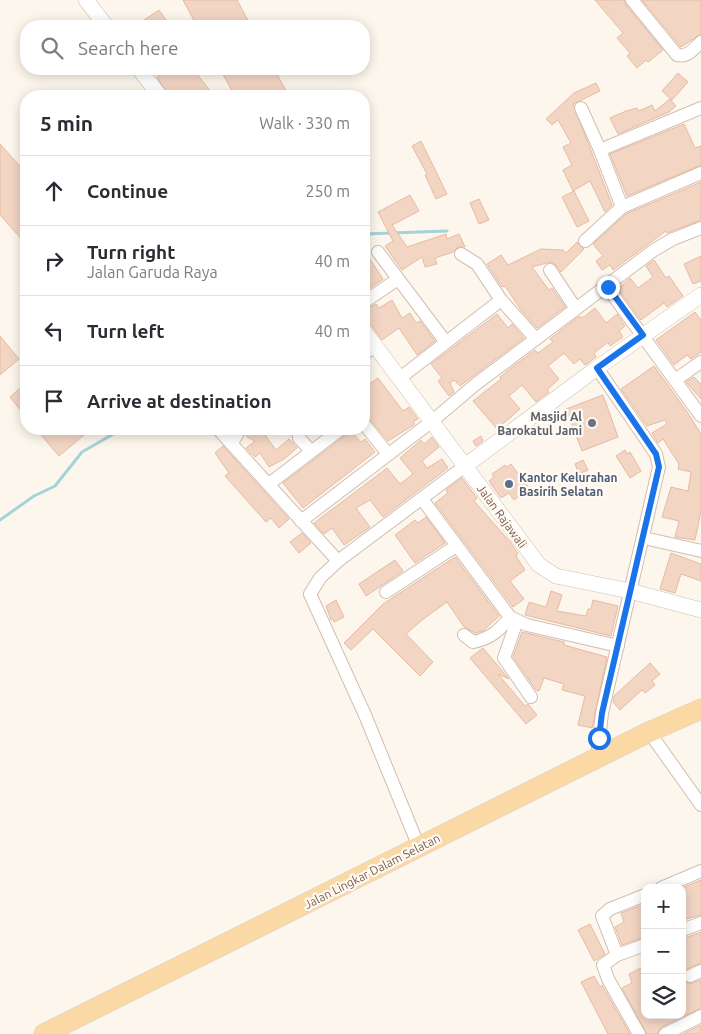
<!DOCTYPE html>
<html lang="en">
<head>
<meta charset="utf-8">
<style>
	body { margin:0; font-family:Ubuntu,sans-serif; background:#f2f2f3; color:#2b2b33 }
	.controls { position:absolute; right:15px; bottom:15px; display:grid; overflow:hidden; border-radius:10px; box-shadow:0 2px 12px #0003 }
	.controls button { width:45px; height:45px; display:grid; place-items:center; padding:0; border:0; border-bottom:1px solid #e1e1e2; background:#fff; color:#2b2b33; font:25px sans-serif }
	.stop { position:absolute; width:15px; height:15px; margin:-11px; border:4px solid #1a73e8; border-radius:50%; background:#fff }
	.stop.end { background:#1a73e8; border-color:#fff; box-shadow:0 1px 5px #0008 }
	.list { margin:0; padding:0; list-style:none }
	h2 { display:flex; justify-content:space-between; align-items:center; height:65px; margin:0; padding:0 20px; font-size:21px }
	h2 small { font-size:16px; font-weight:400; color:#7c7c81 }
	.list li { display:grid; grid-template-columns:32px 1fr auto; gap:15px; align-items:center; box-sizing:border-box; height:70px; padding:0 20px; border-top:1px solid #e1e1e2 }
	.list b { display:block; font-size:19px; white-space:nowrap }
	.list p { margin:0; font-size:16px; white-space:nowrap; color:#7c7c81 }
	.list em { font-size:16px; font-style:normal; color:#7c7c81 }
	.icon { flex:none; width:28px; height:28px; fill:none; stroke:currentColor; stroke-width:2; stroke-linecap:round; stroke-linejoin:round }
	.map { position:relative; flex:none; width:701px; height:1034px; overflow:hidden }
	.search { position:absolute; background:#fff; box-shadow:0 2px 12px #0003; left:20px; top:20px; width:350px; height:55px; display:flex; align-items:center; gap:12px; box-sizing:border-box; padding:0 18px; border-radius:20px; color:#7c7c81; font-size:19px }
	.panel { position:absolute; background:#fff; box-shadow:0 2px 12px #0003; left:20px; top:90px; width:350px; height:345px; border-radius:20px }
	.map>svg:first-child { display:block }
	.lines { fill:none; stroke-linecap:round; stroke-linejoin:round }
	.stream { stroke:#a5d3da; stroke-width:3 }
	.building { fill:#f3d5c3; stroke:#e6bba3 }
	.minor-casing { stroke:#d1beb0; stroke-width:14 }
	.tertiary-casing { stroke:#d1beb0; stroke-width:16 }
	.primary-casing { stroke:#dad1cd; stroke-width:21 }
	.minor { stroke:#fff; stroke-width:12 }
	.tertiary { stroke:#fff; stroke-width:15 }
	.primary { stroke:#fbd9a5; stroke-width:20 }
	.route { stroke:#1a73e8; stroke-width:6 }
	.worship-dot { fill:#6b7280; stroke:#fffaf3; stroke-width:2 }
	.service-dot { fill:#5c6f8a; stroke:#fffaf3; stroke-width:2 }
	.labels { text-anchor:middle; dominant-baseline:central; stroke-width:4.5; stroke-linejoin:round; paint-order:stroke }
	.worship-label { font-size:12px; font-weight:bold; fill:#5b616d; stroke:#fffaf3; text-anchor:end }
	.service-label { font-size:12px; font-weight:bold; fill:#4e5e75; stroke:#fffaf3; text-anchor:start }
	.street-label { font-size:12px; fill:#7a5c4d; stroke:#fffaf3 }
</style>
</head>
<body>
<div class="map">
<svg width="701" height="1034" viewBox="0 0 701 1034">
	<rect width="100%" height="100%" fill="#fdf6ec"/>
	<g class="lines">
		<g class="stream">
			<polyline points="364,234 447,231"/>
			<polyline points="0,520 34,496 55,486 82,452 122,429"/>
		</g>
	</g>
	<g class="building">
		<polygon points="183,0 237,0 251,26 197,26"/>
		<polygon points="595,0 624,0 626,5 663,50 648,62 646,60 637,68 627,56 630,53 617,38 623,33"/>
		<polygon points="642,0 701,0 701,34 681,47"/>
		<polygon points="159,10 170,26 135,26"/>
		<polygon points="168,69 193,69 214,96 169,96 157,77"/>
		<polygon points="220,69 274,69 289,96 235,96"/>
		<polygon points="678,73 688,82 672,100 662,91"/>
		<polygon points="596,83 600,91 573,104 612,205 605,212 590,181 573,191 563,170 572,165 563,147 571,143 558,120 552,125 546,119 574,93"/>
		<polygon points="670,99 676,106 669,112 618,134 610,118 626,111 637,108 639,111 652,105 655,111"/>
		<polygon points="684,124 695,148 701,146 701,165 627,196 610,154"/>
		<polygon points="421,141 447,194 436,199 425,175 427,174 412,146"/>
		<polygon points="0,144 26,173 26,244 0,215"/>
		<polygon points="701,182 701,220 667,233 666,231 613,270 610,265 602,270 596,261 603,256 593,244 626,214"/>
		<polygon points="574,191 589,221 577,227 562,197"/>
		<polygon points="410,195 419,211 392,225 407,247 446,234 447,239 459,234 465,247 458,247 453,252 435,258 437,264 425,267 422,257 402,270 385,246 393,241 378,212"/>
		<polygon points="479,199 489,220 479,224 470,203"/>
		<polygon points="577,242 584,249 561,272 556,265 550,262 532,267 549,290 552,288 565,307 537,328 521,310 505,286 502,287 487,264 501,255 508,265 541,249 563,250 566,253"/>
		<polygon points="364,250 383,279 364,292"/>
		<polygon points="701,256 701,281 693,284 684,264"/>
		<polygon points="654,260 666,278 669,276 683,296 667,307 664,303 641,320 618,289 630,278 638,288 653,277 646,266"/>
		<polygon points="392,300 402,318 410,313 416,323 420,321 435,341 417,355 399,328 382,340 371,325 364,322 364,310 376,304 379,308"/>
		<polygon points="595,308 606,323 617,314 625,326 619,331 623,337 610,346 608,342 594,353 596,357 585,365 580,359 574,364 564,353 548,366 559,379 547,390 549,392 536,402 522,385 509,396 520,409 497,429 473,401 501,379 500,377 511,368 535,350 538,353 553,342 550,339 578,317 584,317"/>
		<polygon points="695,312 701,320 701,352 691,359 687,355 674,365 656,340"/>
		<polygon points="497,314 508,328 512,324 524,338 460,386 454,380 450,383 454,392 449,396 438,381 442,378 431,364"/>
		<polygon points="0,336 19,359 0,375"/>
		<polygon points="654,366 688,413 701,434 701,511 695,540 675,537 679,521 662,517 671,487 688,491 691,472 678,469 679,464 663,439 658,443 652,433 667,424 665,420 647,426 621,389"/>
		<polygon points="694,377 701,384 701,399 686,382"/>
		<polygon points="378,378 403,411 409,407 418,419 413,422 415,424 388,441 364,412 364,388"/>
		<polygon points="26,383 26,417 10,397"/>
		<polygon points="603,395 618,437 582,451 566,409"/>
		<polygon points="36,429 79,429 84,435 59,456"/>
		<polygon points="248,429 268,429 265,435 276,450 289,439 297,448 284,459 269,467 260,453 255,457 246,448 255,441 247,437"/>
		<polygon points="349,429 361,442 365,439 375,452 303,508 283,483 346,435"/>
		<polygon points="481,436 483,441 476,446 473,441"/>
		<polygon points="432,437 439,447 422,461 427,468 442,459 448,468 383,517 370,500 356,508 370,527 344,545 332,528 324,534 314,523 387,468 400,484 413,474 400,458 421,440 424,444"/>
		<polygon points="223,446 289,519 279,528 271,518 266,522 225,476 229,473 215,453"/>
		<polygon points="625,450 627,454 630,452 641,471 630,478 616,456"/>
		<polygon points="583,460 588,470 579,474 575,464"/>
		<polygon points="511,464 529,488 514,500 509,493 501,498 489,481 494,477 492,474 505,465 507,467"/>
		<polygon points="462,478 477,498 474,501 511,543 518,554 516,556 525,570 510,581 524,599 513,607 435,503 448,493 446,490"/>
		<polygon points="426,517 445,543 415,563 395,535 415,520 418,523"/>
		<polygon points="302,533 311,543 299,553 290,542"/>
		<polygon points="671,553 701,564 701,581 681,574 675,593 660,589"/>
		<polygon points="455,557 499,616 483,631 475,633 464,627 447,602 422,620 406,634 433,662 420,676 373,629 351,650 344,643 383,604"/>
		<polygon points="395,560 403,571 366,596 359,584"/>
		<polygon points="551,591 562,595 557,611 586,616 588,609 591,609 593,600 618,606 611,636 525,615 529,602 546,607"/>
		<polygon points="336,600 344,617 334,622 333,619 331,620 326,606"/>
		<polygon points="522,632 564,642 564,645 607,657 592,728 578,725 585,696 562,690 564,684 544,678 539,691 536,690 513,657"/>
		<polygon points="483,648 509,679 498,674 525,706 528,704 537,715 526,724 470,658"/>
		<polygon points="650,663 660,674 652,681 655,685 645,693 642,690 620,710 613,702 614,696"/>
		<polygon points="701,880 701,915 682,920 682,888"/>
		<polygon points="645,904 645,937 622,945 615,927 624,922 621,913"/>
		<polygon points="590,924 605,954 594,961 578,930"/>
		<polygon points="701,932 701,963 687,969 682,974 682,939"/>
		<polygon points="645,966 645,1015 682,1015 682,978 689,984 701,980 701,1008 661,1027 657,1034 647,1034 622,988 632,983 629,974"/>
		<polygon points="594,976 600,987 602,985 630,1034 608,1034 581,982"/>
		<polygon points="701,1025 701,1034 683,1034"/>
	</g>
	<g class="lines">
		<g class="minor-casing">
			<g id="minor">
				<path d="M 632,0 L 677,55 C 688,58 694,48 701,42"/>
				<polyline points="581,108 600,150 622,207"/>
				<polyline points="600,150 701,108"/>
				<polyline points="585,241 622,207 701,173"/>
				<polyline points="378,252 445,341"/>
				<polyline points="461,254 477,264 501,300 536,339"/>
				<polyline points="550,270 576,309"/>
				<polyline points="607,287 701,416"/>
				<polyline points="364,302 398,279"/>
				<polyline points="364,354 375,346"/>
				<polyline points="400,378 501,300"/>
				<polyline points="675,380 701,362"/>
				<polyline points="364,424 388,454"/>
				<polyline points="218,429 338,561"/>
				<polyline points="298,429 299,438 311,451"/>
				<polyline points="232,443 240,429"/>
				<polyline points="269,484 341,429"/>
				<polyline points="422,499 510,617 527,625 618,646"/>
				<polyline points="301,521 431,422 476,384 654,250 673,239 701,228"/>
				<polyline points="644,538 701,551"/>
				<polyline points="386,592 456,546"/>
				<polyline points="517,621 504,658 531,697"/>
				<path d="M 464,635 L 473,642 C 490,639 500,630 510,617"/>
				<polyline points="649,732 701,805"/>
				<polyline points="597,759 602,713 659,467 656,454 597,368"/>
				<polyline points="419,847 365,715 310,594 320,578 338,561 465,466"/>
				<polyline points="661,888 701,871"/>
				<polyline points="682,930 701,923"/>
				<polyline points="617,955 602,916 610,909 645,895"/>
				<polyline points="690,976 701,971"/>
				<polyline points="639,1034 608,979 603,965 617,955 645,945"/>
				<polyline points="665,1034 701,1016"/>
			</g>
		</g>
		<g class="tertiary-casing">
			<g id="tertiary">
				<polyline points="86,0 106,26"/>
				<polyline points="139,69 160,96"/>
				<polyline points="364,331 539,565 556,576 630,591 701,610"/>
				<polyline points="465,466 597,368 701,295"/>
			</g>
		</g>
		<g class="primary-casing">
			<polyline id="primary" points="44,1034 649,732 701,709"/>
		</g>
		<use href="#minor" class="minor"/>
		<use href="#tertiary" class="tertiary"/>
		<use href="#primary" class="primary"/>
	</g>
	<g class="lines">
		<polyline class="route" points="599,738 602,713 659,467 656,454 597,368 643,335 608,287"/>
	</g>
	<circle class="worship-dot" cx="592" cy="423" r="5"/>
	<circle class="service-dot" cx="509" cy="484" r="5"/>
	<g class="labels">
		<g class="worship-label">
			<text x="582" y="416">Masjid Al<tspan x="582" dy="14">Barokatul Jami</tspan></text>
		</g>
		<g class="service-label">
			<text x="519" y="477">Kantor Kelurahan<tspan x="519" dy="14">Basirih Selatan</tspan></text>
		</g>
		<g class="street-label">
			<text transform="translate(502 516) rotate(54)">Jalan Rajawali</text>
			<text transform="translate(372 871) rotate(-27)">Jalan Lingkar Dalam Selatan</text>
		</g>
	</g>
</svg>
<div class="controls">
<button>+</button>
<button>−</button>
<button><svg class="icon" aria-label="layers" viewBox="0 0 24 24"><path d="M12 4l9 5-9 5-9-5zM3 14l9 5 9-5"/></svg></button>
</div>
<div class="stop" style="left:599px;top:738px"></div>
<div class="stop end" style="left:608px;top:287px"></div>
<div class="search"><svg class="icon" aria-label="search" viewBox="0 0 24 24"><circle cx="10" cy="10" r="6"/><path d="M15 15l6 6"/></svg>Search here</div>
<section class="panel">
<h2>5 min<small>Walk · 330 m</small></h2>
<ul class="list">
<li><svg class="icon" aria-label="ahead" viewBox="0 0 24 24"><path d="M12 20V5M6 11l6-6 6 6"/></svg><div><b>Continue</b></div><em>250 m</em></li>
<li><svg class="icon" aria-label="right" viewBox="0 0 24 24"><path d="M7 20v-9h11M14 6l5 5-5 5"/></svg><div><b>Turn right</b><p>Jalan Garuda Raya</p></div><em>40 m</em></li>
<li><svg class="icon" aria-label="left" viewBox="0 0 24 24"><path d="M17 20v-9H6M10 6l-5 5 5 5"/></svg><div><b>Turn left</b></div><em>40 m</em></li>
<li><svg class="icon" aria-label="arrive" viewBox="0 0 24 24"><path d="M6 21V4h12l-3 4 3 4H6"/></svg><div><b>Arrive at destination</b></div></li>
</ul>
</section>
</div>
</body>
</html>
